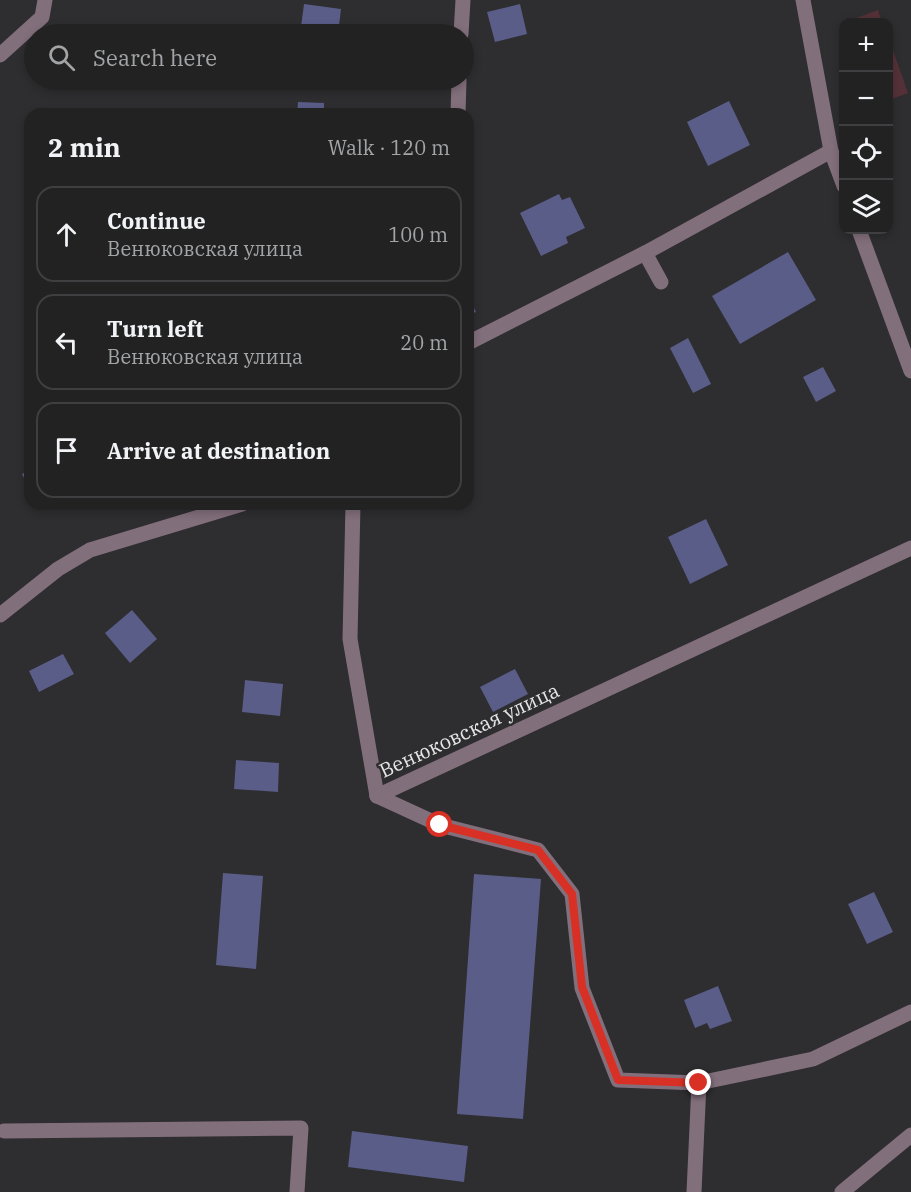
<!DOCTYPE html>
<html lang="en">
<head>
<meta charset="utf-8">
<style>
	body { margin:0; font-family:"IBM Plex Serif",serif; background:#2e2f30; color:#f1f3f6 }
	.controls { position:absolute; right:18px; top:18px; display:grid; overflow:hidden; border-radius:12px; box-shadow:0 3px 9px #0003 }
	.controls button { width:54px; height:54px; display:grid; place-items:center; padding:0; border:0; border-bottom:2px solid #3f3f41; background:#222223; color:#f1f3f6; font:30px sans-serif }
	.stop { position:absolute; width:18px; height:18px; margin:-14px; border:4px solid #d93025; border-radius:50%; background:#fff }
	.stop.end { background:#d93025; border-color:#fff; box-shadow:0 2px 6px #0008 }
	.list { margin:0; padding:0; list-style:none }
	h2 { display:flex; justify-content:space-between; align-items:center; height:78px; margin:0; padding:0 24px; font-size:26px }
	h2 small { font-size:20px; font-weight:400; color:#a2a4a6 }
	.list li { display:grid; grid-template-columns:39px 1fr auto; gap:18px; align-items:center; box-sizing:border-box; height:96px; margin:0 12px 12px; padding:0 12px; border:2px solid #3f3f41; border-radius:18px }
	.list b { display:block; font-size:22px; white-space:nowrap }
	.list p { margin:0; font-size:20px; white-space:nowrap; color:#a2a4a6 }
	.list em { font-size:20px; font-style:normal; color:#a2a4a6 }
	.icon { flex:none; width:33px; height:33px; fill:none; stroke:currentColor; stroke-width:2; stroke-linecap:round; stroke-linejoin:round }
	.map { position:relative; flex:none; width:911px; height:1192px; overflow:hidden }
	.search { position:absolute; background:#222223; box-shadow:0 3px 9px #0003; left:24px; top:24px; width:450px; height:66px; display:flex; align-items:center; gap:15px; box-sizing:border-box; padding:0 21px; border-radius:33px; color:#a2a4a6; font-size:22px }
	.panel { position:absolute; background:#222223; box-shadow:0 3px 9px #0003; left:24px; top:108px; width:450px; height:402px; border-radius:18px }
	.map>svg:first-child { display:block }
	.green { fill:#543138 }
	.building { fill:#595d88 }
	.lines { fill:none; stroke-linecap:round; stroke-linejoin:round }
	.minor { stroke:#826f7c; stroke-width:15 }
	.route { stroke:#d93025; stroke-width:8 }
	.labels { text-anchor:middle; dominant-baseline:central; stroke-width:5; stroke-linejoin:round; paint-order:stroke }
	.street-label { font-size:20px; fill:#e6e6e7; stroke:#2e2d2f }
</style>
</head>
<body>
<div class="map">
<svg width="911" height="1192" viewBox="0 0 911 1192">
	<rect width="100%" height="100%" fill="#2e2d2f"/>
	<g class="green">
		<polygon points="878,10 882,22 844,22 843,34 840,24"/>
		<polygon points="889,39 908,93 889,100 888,100"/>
	</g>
	<g class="building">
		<polygon points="304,4 341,9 338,34 300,34"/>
		<polygon points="520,4 527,34 495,42 487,12"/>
		<polygon points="729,101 750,145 708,166 687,122"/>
		<polygon points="298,102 324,103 324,114 297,114"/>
		<polygon points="559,194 562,200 570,197 585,228 566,237 568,243 541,256 520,213"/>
		<polygon points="788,252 816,300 740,344 712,296"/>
		<polygon points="471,302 476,312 468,315 468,304"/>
		<polygon points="688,338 711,384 693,393 670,348"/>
		<polygon points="823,367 836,391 816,402 803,377"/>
		<polygon points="30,470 30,490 22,474"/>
		<polygon points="706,519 728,565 690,584 668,537"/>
		<polygon points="132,610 157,639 130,663 105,633"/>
		<polygon points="63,654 74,674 39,692 29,671"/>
		<polygon points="515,669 528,694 493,712 480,687"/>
		<polygon points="245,680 283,684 280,716 242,712"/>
		<polygon points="236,760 279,763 278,792 234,789"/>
		<polygon points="223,873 263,876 256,969 216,965"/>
		<polygon points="474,874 541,879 523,1119 457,1114"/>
		<polygon points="874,892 893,932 867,944 848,904"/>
		<polygon points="718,986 732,1021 710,1029 707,1023 695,1028 684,1000"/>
		<polygon points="352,1131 468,1146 464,1182 348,1167"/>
	</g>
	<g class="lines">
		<g class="minor">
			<polyline points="803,0 831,151 844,186"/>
			<polyline points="461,34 463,0"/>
			<polyline points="0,55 42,17 45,0"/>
			<polyline points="458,114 459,80"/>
			<polyline points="859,230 911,371"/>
			<polyline points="645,253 661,282"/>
			<polyline points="468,343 645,253 831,151"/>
			<polyline points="353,504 350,639 377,796"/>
			<polyline points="0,615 58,569 90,550 242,504"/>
			<polyline points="377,796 440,825 538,850 572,894 582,988 618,1080 699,1083 813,1059 911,1012"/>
			<polyline points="377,796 911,548"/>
			<polyline points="4,1131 301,1128 297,1192"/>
			<polyline points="694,1192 699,1083"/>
			<polyline points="842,1192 911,1135"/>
		</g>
	</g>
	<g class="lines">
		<polyline class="route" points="440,825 538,850 572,894 582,987 618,1080 699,1083"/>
	</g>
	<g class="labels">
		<g class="street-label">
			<text transform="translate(469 730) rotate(-25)">Венюковская улица</text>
		</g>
	</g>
</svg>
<div class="controls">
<button>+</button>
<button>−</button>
<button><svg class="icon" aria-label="locate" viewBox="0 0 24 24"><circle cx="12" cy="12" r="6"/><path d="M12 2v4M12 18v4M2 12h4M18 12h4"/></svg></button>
<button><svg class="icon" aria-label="layers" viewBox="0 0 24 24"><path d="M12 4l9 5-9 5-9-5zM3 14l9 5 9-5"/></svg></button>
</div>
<div class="stop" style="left:440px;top:825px"></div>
<div class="stop end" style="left:699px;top:1083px"></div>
<div class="search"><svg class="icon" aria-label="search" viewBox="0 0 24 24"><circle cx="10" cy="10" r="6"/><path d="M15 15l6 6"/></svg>Search here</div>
<section class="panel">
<h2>2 min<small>Walk · 120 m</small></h2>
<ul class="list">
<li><svg class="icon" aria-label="ahead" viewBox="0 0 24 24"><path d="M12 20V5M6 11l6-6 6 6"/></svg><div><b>Continue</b><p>Венюковская улица</p></div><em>100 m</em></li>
<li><svg class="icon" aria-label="left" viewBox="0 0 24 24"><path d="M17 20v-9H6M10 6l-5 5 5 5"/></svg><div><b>Turn left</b><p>Венюковская улица</p></div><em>20 m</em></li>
<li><svg class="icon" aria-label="arrive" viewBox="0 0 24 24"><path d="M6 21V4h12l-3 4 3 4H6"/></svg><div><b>Arrive at destination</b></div></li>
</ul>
</section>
</div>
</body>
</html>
